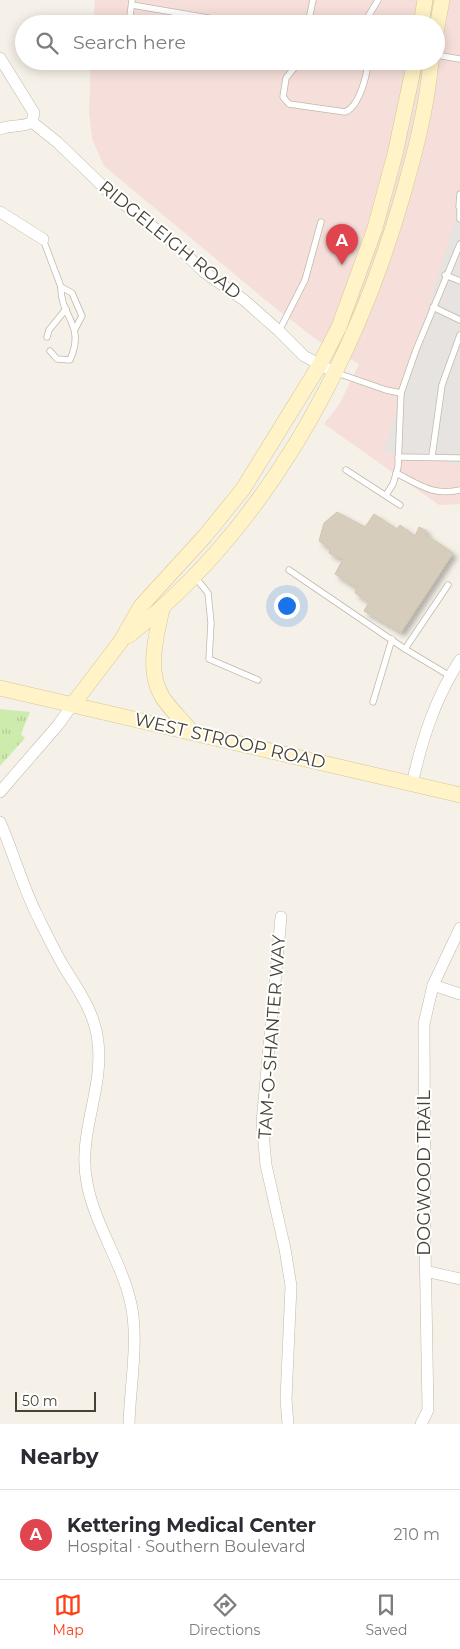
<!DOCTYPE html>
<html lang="en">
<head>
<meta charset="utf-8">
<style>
	body { margin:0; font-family:Montserrat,sans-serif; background:#f7f7f7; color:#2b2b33 }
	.scale { position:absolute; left:15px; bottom:12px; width:81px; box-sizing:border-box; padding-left:5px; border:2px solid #484236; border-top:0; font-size:14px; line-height:18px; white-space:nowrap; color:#484236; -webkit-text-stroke:4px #fff; paint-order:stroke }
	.you { position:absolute; left:286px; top:605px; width:18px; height:18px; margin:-12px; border:4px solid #fff; border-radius:50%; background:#1a73e8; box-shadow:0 0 0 8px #1a73e833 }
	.badge { display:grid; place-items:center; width:32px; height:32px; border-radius:50%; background:#ff3f14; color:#fff; font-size:16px; font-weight:700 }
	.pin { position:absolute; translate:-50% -41px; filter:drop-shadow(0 1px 2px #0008) }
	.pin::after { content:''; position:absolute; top:26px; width:18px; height:15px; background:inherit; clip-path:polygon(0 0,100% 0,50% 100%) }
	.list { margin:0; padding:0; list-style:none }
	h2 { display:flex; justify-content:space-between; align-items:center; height:65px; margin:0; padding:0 20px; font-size:21px }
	h2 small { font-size:16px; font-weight:400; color:#7c7c81 }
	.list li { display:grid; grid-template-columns:32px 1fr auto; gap:15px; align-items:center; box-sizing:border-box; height:90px; padding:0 20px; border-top:1px solid #e1e1e2 }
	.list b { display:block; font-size:19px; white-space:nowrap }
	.list p { margin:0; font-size:16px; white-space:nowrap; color:#7c7c81 }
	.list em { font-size:16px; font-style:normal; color:#7c7c81 }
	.icon { flex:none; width:28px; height:28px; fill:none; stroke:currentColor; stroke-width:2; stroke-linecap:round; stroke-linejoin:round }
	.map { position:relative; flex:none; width:460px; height:1424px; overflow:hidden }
	.search { position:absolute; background:#fff; box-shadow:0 2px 12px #0003; left:15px; right:15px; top:15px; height:55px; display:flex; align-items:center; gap:12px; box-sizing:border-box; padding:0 18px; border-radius:28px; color:#7c7c81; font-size:19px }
	.sheet { height:155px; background:#fff }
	nav { display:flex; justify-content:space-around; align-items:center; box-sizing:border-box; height:70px; border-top:1px solid #e1e1e2; background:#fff; font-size:14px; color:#7c7c81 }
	nav a { display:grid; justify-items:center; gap:2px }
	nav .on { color:#ff3f14 }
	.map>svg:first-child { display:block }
	.medical { fill:#f6dfda }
	.grass { fill:url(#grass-tufts) }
	.parking { fill:#e6e3e0 }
	.building { fill:#d7cdbc; stroke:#d2c6af; filter:url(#shadow) }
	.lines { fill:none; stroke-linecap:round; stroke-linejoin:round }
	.lane-casing { stroke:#c1b9a9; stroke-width:7 }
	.street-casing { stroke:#c1b9a9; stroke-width:12 }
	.secondary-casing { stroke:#d7c795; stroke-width:16 }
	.lane { stroke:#fff; stroke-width:5.5 }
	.street { stroke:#fff; stroke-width:11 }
	.secondary { stroke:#fff3c7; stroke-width:15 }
	.labels { text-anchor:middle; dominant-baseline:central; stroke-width:4; stroke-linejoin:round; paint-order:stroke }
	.street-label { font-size:18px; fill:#484236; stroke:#fff }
</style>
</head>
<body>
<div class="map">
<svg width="460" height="1424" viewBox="0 0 460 1424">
	<defs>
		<pattern id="grass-tufts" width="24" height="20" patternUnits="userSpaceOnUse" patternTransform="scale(1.25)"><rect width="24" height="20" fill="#ceebae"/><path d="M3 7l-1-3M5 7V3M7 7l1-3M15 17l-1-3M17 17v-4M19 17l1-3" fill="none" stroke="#b2cb96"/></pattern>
		<filter id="shadow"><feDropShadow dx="4" dy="4" stdDeviation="2.5" flood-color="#0004"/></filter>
	</defs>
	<rect width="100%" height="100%" fill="#f5f1e8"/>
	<polygon class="medical" points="95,0 460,0 460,504 439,505 324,424 340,403 359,364 317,340 274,307 104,166 92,139 89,112 91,61 436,61 436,24 93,24"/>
	<polygon class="grass" points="0,709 30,712 21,734 25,738 0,766"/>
	<polygon class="parking" points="459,207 460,207 460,465 384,451"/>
	<polygon class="building" points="337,512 365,527 374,514 397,529 400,525 415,536 419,527 427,531 425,534 453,553 401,632 364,611 369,602 355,593 357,588 335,574 343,559 329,553 330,549 319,541 324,523"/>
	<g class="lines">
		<g class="lane-casing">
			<g id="lane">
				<polyline points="132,5 243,24"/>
				<polyline points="129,24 132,0"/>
				<polyline points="308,24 313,0"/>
				<polyline points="369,24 369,15 378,0"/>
				<polyline points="436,55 460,59"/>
				<path d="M 300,61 L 286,78 L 283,97 L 289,104 L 345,112 C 359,107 367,76 368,61"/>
				<polyline points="394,61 408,63 409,61"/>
				<polyline points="459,207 460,194"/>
				<polyline points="460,207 460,219"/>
				<path d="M 43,239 L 61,287 C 60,317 86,324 70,360 L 57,359 L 50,351"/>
				<polyline points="445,275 460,281"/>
				<polyline points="61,287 72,293 82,316 75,329"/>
				<polyline points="433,307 460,320"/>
				<polyline points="279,331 305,280 321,222"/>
				<polyline points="47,337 49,330 66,309"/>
				<polyline points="337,373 386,390 401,393"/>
				<polyline points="432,456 442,385 460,335"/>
				<polyline points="398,457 460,458"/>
				<polyline points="346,470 400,505"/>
				<path d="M 396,473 C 420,485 433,496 460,490"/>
				<polyline points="386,495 393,484 398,467 401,393 416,350 460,244"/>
				<polyline points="289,570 405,649 450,676"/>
				<polyline points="195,577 208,593 211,623 209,659 258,680"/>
				<polyline points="405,649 448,585"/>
				<polyline points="373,702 392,639"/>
			</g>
		</g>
		<g class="street-casing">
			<g id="street">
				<polyline points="0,58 34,113 32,122"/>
				<polyline points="32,122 57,142 110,193 176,245 204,272 244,300 279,331 304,356 336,373"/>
				<path d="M 0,129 C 10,124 23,128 32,122"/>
				<polyline points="0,212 43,239"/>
				<path d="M 412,784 C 422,740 435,698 460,660"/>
				<polyline points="0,792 58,725 73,704"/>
				<path d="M 0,822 C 13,852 22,884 36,913 C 45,931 54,950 64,967 C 79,991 95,1013 98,1042 C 104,1090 77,1134 87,1183 C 95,1226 122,1262 131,1304 C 139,1341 130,1386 129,1424"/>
				<polyline points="281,917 262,1122 266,1165 285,1249 291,1286 286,1399 288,1424"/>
				<polyline points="433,985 460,994"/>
				<polyline points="425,1271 460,1279"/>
				<polyline points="421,1424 428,1410 425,1243 424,1024 433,985 460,928"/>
			</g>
		</g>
		<g class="secondary-casing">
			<g id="secondary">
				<polyline points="421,24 425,0"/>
				<polyline points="436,32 442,0"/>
				<path d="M 162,609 C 156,637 146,672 163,698 C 171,710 182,720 191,731"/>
				<path d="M 128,636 C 266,528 354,364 402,198 C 415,153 427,107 431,61"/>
				<polyline points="0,688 460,795"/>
				<polyline points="73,704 121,641 141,606 205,536 243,489 319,366 339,327 375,228 395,154 415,61"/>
			</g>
		</g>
		<use href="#lane" class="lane"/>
		<use href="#street" class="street"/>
		<use href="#secondary" class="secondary"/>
	</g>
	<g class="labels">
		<g class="street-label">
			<text transform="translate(170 240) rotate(39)">RIDGELEIGH ROAD</text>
			<text transform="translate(230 741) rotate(13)">WEST STROOP ROAD</text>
			<text transform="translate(272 1037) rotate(-86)">TAM-O-SHANTER WAY</text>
			<text transform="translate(424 1173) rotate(-90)">DOGWOOD TRAIL</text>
		</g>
	</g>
</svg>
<div class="scale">50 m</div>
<div class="you"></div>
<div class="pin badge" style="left:342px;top:265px;background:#e0444e">A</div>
<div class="search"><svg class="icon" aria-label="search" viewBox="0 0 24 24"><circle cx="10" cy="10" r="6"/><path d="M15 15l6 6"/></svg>Search here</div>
</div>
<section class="sheet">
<h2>Nearby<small></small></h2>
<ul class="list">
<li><span class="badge" style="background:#e0444e">A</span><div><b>Kettering Medical Center</b><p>Hospital · Southern Boulevard</p></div><em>210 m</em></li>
</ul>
</section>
<nav>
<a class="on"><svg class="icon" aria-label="map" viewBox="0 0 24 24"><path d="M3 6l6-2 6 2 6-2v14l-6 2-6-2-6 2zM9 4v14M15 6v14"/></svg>Map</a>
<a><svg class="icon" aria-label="directions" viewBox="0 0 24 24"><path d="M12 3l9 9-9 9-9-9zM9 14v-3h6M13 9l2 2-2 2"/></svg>Directions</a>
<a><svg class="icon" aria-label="saved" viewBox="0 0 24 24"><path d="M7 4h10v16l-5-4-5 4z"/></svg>Saved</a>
</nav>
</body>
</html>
